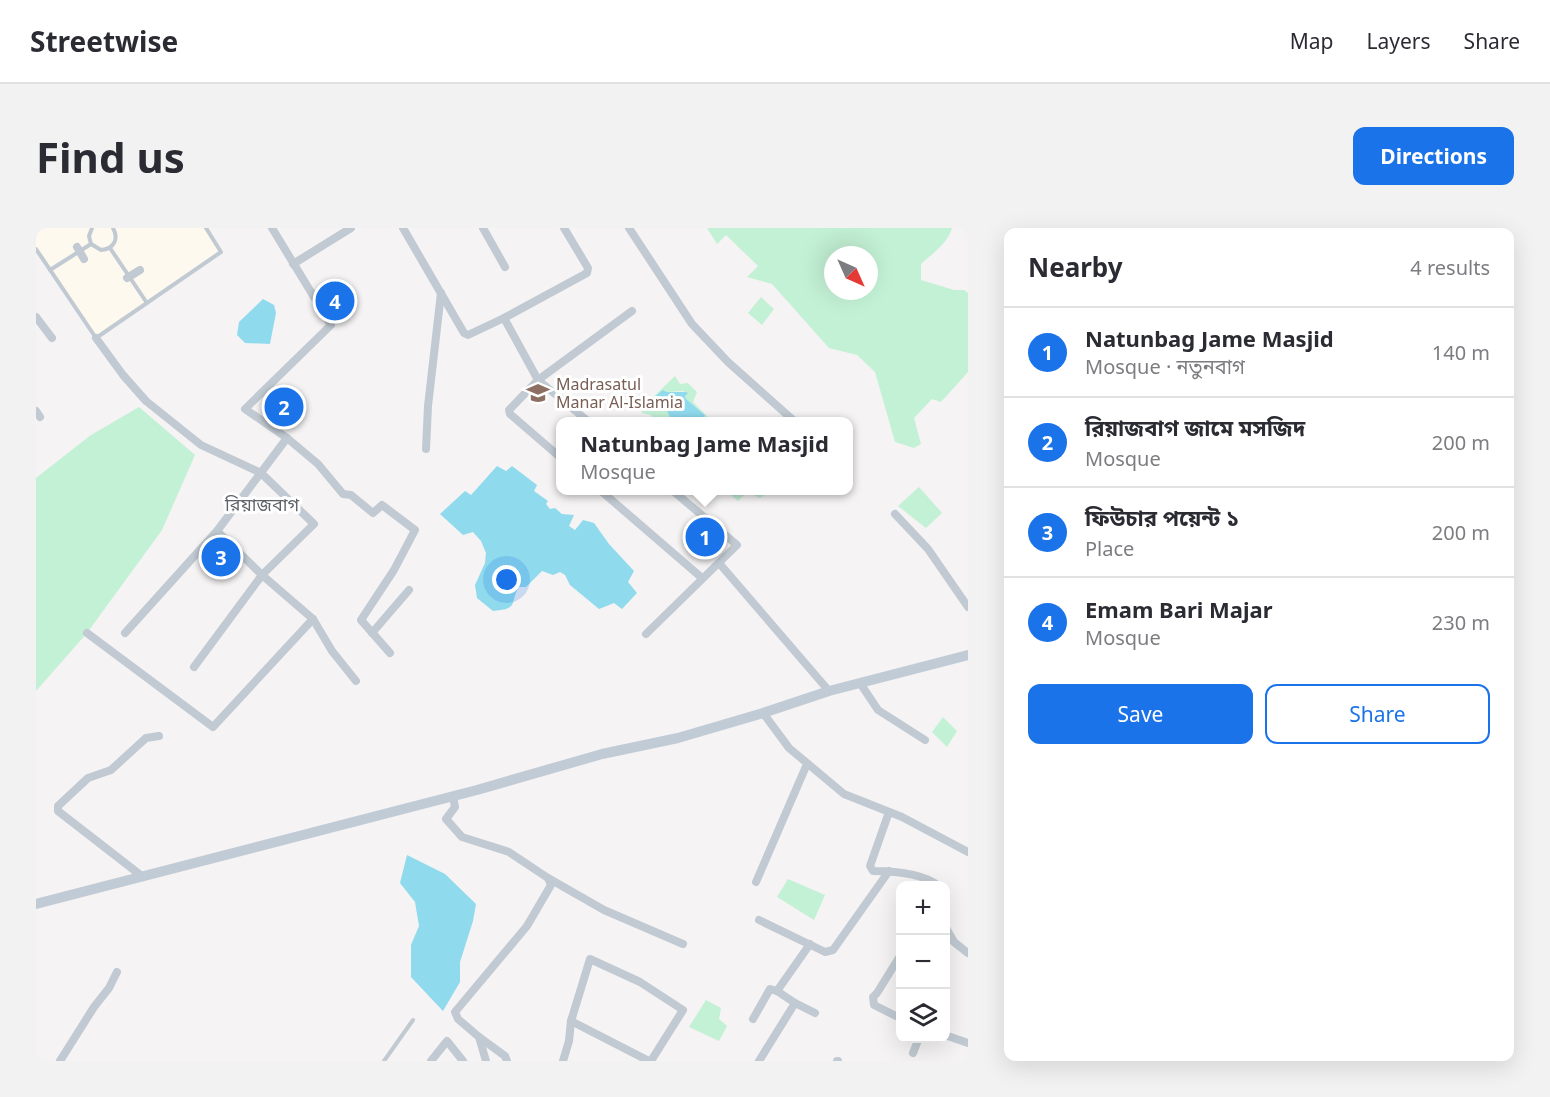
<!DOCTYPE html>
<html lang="en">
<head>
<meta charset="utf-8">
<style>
	body { margin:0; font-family:"Noto Sans","Noto Sans Bengali",sans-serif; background:#f2f2f3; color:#2b2b33 }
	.controls { position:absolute; right:18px; bottom:18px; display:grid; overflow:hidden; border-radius:12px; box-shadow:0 6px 24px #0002 }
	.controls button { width:54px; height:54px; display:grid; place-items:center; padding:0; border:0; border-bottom:2px solid #e1e1e2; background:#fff; color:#2b2b33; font:30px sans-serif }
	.compass { position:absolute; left:788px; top:18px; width:54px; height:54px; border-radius:50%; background:#fff; box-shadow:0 6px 24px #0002; rotate:135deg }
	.you { position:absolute; left:471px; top:352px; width:21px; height:21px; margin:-15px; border:4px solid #fff; border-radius:50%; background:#1a73e8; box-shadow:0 0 0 9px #1a73e833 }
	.badge { display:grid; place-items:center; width:39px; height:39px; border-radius:50%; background:#1a73e8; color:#fff; font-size:20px; font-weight:700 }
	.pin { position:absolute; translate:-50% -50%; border:3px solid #fff; box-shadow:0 2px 6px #0006 }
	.popup { position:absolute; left:520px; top:189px; width:297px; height:78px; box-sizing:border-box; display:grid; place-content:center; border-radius:12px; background:#fff; filter:drop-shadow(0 2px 4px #0005); font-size:20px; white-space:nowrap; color:#7c7c81 }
	.popup b { font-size:22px; color:#2b2b33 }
	.popup::after { content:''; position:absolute; left:50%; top:100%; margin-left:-12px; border:12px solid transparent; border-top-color:#fff }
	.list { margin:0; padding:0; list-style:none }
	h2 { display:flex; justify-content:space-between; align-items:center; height:78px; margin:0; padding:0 24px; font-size:26px }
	h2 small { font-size:20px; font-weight:400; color:#7c7c81 }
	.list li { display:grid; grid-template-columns:39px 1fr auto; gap:18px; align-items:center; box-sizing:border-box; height:90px; padding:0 24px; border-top:2px solid #e1e1e2 }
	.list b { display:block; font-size:22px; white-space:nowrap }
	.list p { margin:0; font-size:20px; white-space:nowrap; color:#7c7c81 }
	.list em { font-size:20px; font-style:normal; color:#7c7c81 }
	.actions { display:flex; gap:12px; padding:18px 24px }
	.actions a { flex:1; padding:14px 0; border:2px solid #1a73e8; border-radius:12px; text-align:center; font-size:21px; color:#1a73e8 }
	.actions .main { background:#1a73e8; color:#fff }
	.icon { flex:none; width:33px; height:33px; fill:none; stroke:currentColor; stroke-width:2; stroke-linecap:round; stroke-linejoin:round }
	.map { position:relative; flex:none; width:932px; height:833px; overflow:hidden; border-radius:12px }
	header { display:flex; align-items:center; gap:36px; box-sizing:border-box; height:84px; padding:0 30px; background:#fff; border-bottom:2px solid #e1e1e2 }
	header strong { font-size:28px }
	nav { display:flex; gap:33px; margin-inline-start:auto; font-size:21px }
	.intro { display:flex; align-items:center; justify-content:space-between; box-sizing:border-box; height:144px; padding:0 36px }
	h1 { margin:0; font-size:42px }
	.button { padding:15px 27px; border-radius:12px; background:#1a73e8; color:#fff; font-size:21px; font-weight:700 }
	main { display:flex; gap:36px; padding:0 36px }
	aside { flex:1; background:#fff; border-radius:12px; box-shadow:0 6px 24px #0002 }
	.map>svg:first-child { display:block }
	.commercial { fill:#fdf9ef }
	.green { fill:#c3f1d5; fill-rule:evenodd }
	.water { fill:#90daee }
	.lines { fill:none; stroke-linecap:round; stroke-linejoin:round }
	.lane { stroke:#c1cad2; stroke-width:4 }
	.street { stroke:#c1cad2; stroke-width:8 }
	.secondary { stroke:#c1cbd6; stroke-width:10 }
	.street-bridge { stroke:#c1cad2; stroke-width:8 }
	.labels { text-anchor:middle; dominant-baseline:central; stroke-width:6; stroke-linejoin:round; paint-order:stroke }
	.education-label { font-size:16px; fill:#785e54; stroke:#fff; text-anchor:start }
	.neighbourhood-label { font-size:18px; fill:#5f6368; stroke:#fff }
</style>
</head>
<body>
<header>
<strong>Streetwise</strong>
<nav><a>Map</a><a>Layers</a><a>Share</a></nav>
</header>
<div class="intro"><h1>Find us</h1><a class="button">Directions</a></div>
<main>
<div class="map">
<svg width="932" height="833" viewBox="0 0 932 833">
	<rect width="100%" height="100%" fill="#f5f3f3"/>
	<polygon class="commercial" points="0,0 170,0 185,24 60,110 0,21"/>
	<g class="green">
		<path d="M 671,0 L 916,0 C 912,15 896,26 885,36 L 885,52 L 918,62 L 928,62 L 932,65 L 932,144 L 905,174 L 896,171 L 878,190 L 885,216 L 878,220 L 859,214 L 839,144 L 821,127 L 793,120 L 736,56 L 711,49 L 722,38 L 690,7 L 681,16 ZM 797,27 L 833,27 L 833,63 L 797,63 Z"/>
		<polygon points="725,69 738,81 726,97 712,85"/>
		<path d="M 639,148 L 644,156 L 652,155 L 661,164 L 657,174 L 672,189 L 671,193 L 660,193 L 669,187 L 650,171 L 648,163 L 631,164 L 627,162 L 618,179 L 622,174 C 629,179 634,185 635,193 L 618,193 L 615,187 L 606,185 L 605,181 Z"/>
		<polygon points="103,179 159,227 126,302 51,405 0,463 0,250 55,207"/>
		<polygon points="883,259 906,285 890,300 862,278"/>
		<polygon points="690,263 715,263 717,266 725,263 734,263 724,270 711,264 702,273"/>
		<polygon points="907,489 921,503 911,519 896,504"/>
		<polygon points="752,651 789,667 778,692 741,669"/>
		<polygon points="670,772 685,780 683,791 691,798 683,813 653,799"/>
	</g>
	<g class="water">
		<polygon points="227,71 238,77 240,85 234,116 209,115 201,107 203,94"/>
		<path d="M 627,162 L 631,164 L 650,164 L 652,165 L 649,168 L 650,171 L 669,187 L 668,189 L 660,193 L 635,193 C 634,186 629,179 622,174 L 618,179 L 615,177 L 615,172 Z"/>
		<path d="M 461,238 L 470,243 L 476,238 L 501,257 L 498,263 L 512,273 L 510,276 L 514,281 L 519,280 L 526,286 L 538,287 L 533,298 L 539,302 L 547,292 L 558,295 L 573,316 L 598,343 L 592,354 L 601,365 L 586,381 L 578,375 L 563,381 L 534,357 L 529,347 L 524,344 L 517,347 L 506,343 L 490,359 L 483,359 C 473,375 484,381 457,383 L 441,370 L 439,357 L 449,335 L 450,325 L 445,313 L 437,304 L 427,307 L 404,286 L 429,263 L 435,267 Z"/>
		<polygon points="371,627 409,646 440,676 437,693 424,734 424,754 407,783 375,749 375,717 383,698 379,674 364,655"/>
	</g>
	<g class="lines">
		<g class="lane">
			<path d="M 56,0 L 53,8 L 55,16 L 65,22 C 78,21 83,11 77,0"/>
			<polyline points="74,20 111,75"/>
			<polyline points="0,21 60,110 185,24 170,0"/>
			<polyline points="14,42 55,16"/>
			<polyline points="230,194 239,185"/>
			<polyline points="348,833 377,792"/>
		</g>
		<g class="street">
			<polyline points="236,0 295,97 209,181 251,210 282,236 307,266 315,267 337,285 346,277 379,302 358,342 325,392 354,425"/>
			<polyline points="367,0 428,105 432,107 468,90 551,45 552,40 528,0"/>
			<polyline points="447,0 469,39"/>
			<polyline points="593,0 656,96 692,134 757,192"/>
			<polyline points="257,36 315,0"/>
			<polyline points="0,89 16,110"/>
			<polyline points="468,90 502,152 553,194"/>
			<polyline points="60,110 87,147 110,173 165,217 225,245 278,296 226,347 158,439"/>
			<polyline points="230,163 237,169"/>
			<polyline points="0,183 4,189"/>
			<polyline points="390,221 392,178 405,65"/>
			<polyline points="525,230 474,186 473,182 502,152 596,83"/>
			<polyline points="564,262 666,350"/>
			<polyline points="859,286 892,321 932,379"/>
			<polyline points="181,303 226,347 277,391 296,423 320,453"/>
			<polyline points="683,335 793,463"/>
			<polyline points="51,405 177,499 277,391"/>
			<polyline points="89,405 181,303 251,210"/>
			<polyline points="336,405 373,362"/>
			<polyline points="610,406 701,317 636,262"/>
			<polyline points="824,455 842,482 889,512"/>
			<polyline points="727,485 753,520 808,566 866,589 932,624"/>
			<polyline points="417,568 419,579 410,591 426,609 473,624 512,650 515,657 491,698 419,784 422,791 443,809 450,833"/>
			<path d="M 853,584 L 834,638 L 837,643 C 858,643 886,645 903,658"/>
			<polyline points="107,649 22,583 22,578 52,550 75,542 110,510 123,508"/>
			<polyline points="512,650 568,682 647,716"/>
			<polyline points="720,654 771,536"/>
			<polyline points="723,692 785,722 789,724 797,722 853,643"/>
			<polyline points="909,698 918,714 932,725"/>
			<polyline points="864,728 841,765 837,769 838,777 864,790"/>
			<polyline points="759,775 779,785"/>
			<polyline points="717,791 734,761 741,763"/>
			<polyline points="535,793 613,833"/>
			<polyline points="909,807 932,815"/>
			<polyline points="443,809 469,828 471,833"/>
			<polyline points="877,825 883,810"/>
			<polyline points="24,833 58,779 73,760 81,744"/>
			<polyline points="395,833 411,813 427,833"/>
			<polyline points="527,833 533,813 535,793 554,731 604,754 647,782 615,833"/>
			<polyline points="723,833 759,775 741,763 774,716"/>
			<polyline points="801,833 802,833"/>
		</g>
		<polyline class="secondary" points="0,676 441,562 566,526 642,510 727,485 793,463 932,427"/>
		<g class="street-bridge">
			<polyline points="41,19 48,31"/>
			<polyline points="91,50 104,42"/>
		</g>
	</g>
	<defs>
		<g id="school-bare" transform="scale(1.8)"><path d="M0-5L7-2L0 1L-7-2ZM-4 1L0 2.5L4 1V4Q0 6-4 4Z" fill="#8d6e63" stroke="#fff" stroke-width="2.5" paint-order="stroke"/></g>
	</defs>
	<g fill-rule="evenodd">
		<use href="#school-bare" x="502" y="165"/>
	</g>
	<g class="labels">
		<g class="education-label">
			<text x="520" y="156">Madrasatul<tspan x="520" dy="18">Manar Al-Islamia</tspan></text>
		</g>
		<g class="neighbourhood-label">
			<text x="226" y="276">রিয়াজবাগ</text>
		</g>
	</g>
</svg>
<div class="controls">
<button>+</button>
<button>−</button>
<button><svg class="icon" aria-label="layers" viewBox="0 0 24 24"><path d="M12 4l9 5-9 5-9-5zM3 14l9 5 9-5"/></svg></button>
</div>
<svg class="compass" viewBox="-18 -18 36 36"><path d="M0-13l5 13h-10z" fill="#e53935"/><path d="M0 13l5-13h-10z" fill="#7c7c81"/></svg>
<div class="you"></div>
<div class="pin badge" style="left:669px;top:309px">1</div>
<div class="popup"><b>Natunbag Jame Masjid</b>Mosque</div>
<div class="pin badge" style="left:248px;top:179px">2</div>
<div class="pin badge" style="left:185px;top:329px">3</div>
<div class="pin badge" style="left:299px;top:73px">4</div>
</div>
<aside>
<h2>Nearby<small>4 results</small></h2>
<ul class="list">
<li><span class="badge">1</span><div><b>Natunbag Jame Masjid</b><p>Mosque · নতুনবাগ</p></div><em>140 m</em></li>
<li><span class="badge">2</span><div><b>রিয়াজবাগ জামে মসজিদ</b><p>Mosque</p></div><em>200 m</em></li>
<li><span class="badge">3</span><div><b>ফিউচার পয়েন্ট ১</b><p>Place</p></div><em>200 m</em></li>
<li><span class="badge">4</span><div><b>Emam Bari Majar</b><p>Mosque</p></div><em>230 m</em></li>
</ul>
<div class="actions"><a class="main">Save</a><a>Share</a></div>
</aside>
</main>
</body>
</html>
